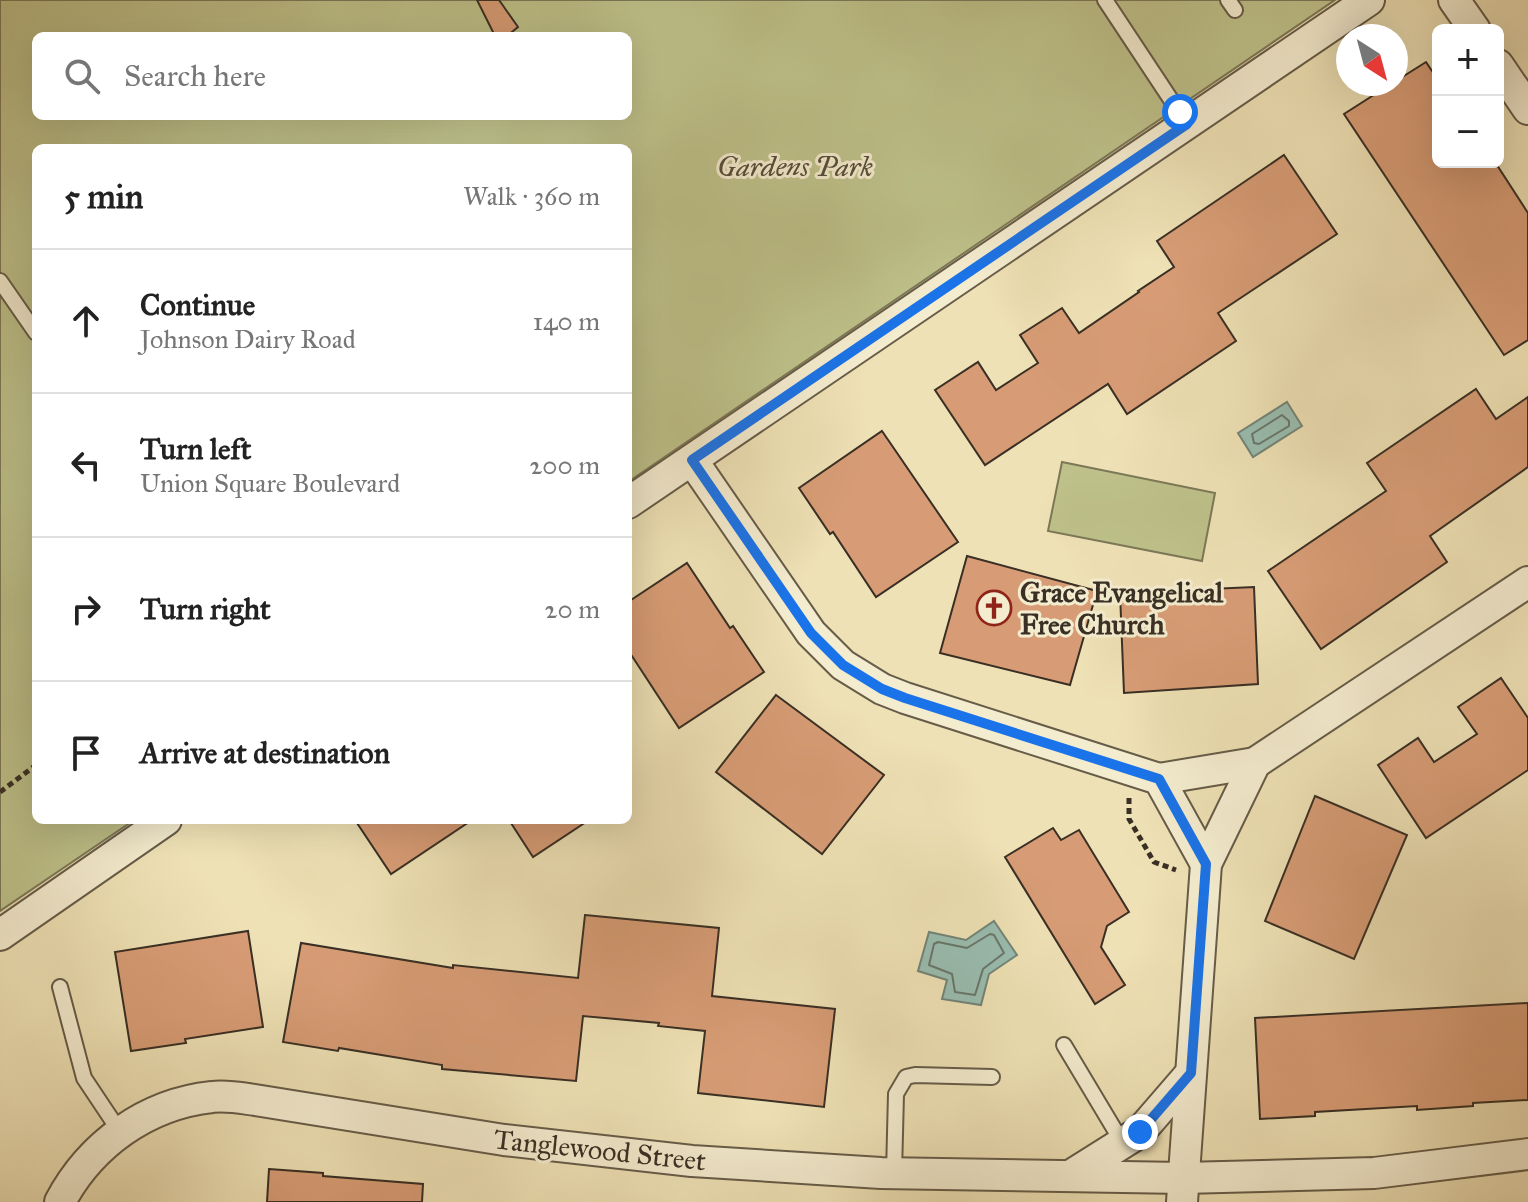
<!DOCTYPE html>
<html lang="en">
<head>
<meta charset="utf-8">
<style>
	body { margin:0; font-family:"IM FELL Great Primer",serif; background:#f2f2f2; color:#222 }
	.controls { position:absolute; right:24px; top:24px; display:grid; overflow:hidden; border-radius:12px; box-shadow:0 8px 32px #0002 }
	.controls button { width:72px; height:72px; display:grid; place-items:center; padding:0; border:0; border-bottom:2px solid #e0e0e0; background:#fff; color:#222; font:40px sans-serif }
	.compass { position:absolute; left:1336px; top:24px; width:72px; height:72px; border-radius:50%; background:#fff; box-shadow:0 8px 32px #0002; rotate:144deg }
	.stop { position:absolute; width:24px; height:24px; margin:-18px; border:6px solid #1a73e8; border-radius:50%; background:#fff }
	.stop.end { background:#1a73e8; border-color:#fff; box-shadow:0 2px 8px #0008 }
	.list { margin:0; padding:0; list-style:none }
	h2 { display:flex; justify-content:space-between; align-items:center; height:104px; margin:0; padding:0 32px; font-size:34px }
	h2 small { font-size:26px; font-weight:400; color:#767676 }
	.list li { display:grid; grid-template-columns:52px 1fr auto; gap:24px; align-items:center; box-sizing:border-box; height:144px; padding:0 32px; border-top:2px solid #e0e0e0 }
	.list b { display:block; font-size:30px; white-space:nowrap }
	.list p { margin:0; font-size:26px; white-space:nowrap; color:#767676 }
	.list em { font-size:26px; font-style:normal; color:#767676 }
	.icon { flex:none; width:44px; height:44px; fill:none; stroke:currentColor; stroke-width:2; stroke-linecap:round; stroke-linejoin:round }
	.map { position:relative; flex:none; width:1528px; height:1202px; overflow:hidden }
	.search { position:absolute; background:#fff; box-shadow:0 8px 32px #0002; left:32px; top:32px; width:600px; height:88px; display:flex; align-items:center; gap:20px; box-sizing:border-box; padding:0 28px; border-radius:12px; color:#767676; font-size:30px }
	.panel { position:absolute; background:#fff; box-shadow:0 8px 32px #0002; left:32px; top:144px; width:600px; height:680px; border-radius:12px }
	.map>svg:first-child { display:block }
	.green { fill:#bec18a; stroke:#7c7857; stroke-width:2; fill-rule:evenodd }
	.water { fill:#99bdb0; stroke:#738478; stroke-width:2 }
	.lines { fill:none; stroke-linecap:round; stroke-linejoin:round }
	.shore { stroke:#69766a; stroke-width:2 }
	.building { fill:#d79c75; stroke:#392f24; stroke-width:2 }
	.service-casing { stroke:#665c48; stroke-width:18 }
	.minor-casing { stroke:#665c48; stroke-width:34 }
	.path { stroke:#392f24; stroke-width:5; stroke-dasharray:6 4; stroke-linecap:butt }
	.service { stroke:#f4eccf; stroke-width:14 }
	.minor { stroke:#f4eccf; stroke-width:30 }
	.route { stroke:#1a73e8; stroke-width:10 }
	.labels { text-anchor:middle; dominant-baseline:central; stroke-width:6; stroke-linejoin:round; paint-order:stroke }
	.park-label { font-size:28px; font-style:italic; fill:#544c38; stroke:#f4eccf }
	.poi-label { font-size:28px; font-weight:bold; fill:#392f24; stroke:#f4eccf; text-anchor:start }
	.street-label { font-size:28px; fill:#392f24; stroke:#f4eccf }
</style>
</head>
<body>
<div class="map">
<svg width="1528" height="1202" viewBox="0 0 1528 1202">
	<rect width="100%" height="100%" fill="#eee1b5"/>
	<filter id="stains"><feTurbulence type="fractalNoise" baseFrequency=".0025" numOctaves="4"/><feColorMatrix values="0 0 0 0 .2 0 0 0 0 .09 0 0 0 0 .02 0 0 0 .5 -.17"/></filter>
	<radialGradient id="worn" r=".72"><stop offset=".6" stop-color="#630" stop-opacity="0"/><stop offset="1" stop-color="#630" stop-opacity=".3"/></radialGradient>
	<g class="green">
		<path d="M 0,0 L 1335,0 L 628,482 L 628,148 L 36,148 L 36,820 L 134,820 L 0,911 ZM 36,36 L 628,36 L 628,116 L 36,116 Z"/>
		<polygon points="1062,462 1215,493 1202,561 1048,531"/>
	</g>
	<g class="water">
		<polygon points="1287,402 1302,426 1253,457 1238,433"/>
		<polygon points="994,921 1017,955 989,974 981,1005 942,999 947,980 918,971 929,932 966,940"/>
	</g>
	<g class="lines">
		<g class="shore">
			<polygon points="1282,415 1289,421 1289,426 1259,444 1254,443 1252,434"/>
			<polygon points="990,934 994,935 1004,953 983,969 975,995 955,992 952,974 929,965 934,944 938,942 967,948"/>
		</g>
	</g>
	<g class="building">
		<polygon points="477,0 499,0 518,27 507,36 495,36"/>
		<polygon points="1426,62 1438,80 1438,162 1495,162 1528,213 1528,340 1504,355 1344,114 1391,84 1396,84 1396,81"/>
		<polygon points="1284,155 1337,234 1218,313 1236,341 1127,414 1108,384 985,465 935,390 978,362 996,390 1038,363 1020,335 1062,308 1079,333 1139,292 1138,291 1174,267 1157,241"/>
		<polygon points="1476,389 1496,419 1528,397 1528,467 1430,536 1447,562 1321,649 1268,571 1386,491 1367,463"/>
		<polygon points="882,431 958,542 876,597 833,532 830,534 799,488"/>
		<polygon points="967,556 1097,591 1070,685 940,653"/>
		<polygon points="687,563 730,628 733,626 764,672 679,728 628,650 628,602"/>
		<polygon points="1254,587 1258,684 1124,693 1120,593"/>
		<polygon points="1501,678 1528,718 1528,770 1426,838 1378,765 1418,738 1434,762 1477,734 1458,707"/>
		<polygon points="776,695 884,775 822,854 716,772"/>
		<polygon points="1315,796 1407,835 1354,959 1265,921"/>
		<polygon points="355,820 472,820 391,874"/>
		<polygon points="509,820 589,820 533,857"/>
		<polygon points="1053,828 1061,840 1079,830 1129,912 1107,926 1101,947 1125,985 1095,1004 1005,857"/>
		<polygon points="585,915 719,928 712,996 835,1009 824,1107 698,1093 705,1031 658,1026 659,1023 583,1016 576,1081 442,1069 442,1065 339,1048 338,1051 283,1042 301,943 453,968 453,965 578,978"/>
		<polygon points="248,931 263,1027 185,1039 186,1043 131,1051 115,952"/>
		<polygon points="1528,1003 1528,1100 1473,1103 1473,1106 1417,1110 1417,1106 1315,1112 1315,1116 1260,1119 1255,1018"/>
		<polygon points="269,1169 323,1173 323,1176 423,1184 422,1202 267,1202"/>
	</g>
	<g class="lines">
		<g class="service-casing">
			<g id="service">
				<polyline points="1105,0 1187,124"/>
				<polyline points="1228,0 1235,10"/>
				<polyline points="0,281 36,333"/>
				<polyline points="60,987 84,1078 120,1132"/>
				<polyline points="1064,1045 1122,1142"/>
				<polyline points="894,1173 896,1094 906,1077 915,1075 992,1077"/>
			</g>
		</g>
		<g class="minor-casing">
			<g id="minor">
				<polyline points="1454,0 1475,30"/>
				<polyline points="1498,65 1528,109"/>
				<polyline points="692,460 811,633 843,665 882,689 905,698 1159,779 1206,864"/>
				<polyline points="628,503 1369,0"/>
				<polyline points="1159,779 1255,763"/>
				<polyline points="0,935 166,820"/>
				<polyline points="1070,1176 1140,1132 1191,1073"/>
				<path d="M 60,1202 C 90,1145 146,1104 212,1097 C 226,1095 241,1098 255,1100 L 504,1140 L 692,1161 L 881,1173 L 1183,1178 L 1374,1173 L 1528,1154"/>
				<polyline points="1182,1202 1206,864 1255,763 1528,582"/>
			</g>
		</g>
		<g class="path">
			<polyline points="0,792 36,765"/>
			<polyline points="1129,798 1129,819 1154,862 1176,870"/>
		</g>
		<use href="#service" class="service"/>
		<use href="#minor" class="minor"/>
	</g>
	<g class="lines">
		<polyline class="route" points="1140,1132 1191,1073 1206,864 1159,779 905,698 882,689 843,665 811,633 692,460 1187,124 1180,112"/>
	</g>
	<defs>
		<g id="church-ring" transform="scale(1.8)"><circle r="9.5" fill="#f4eccf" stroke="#8f2418" stroke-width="1.5"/><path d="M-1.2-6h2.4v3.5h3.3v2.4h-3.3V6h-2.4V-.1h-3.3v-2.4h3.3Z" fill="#8f2418"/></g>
	</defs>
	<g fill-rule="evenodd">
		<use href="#church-ring" x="994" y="608"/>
	</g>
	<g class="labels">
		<g class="park-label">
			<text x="795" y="166">Gardens Park</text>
		</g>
		<g class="poi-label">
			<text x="1020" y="592">Grace Evangelical<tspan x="1020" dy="32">Free Church</tspan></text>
		</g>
		<g class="street-label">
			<text transform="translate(600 1150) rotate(6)">Tanglewood Street</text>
		</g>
	</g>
	<rect width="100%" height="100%" filter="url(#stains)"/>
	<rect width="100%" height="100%" fill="url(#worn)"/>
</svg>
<div class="controls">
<button>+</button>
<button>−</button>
</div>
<svg class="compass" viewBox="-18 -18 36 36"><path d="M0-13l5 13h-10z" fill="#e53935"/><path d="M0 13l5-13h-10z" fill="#767676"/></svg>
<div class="stop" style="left:1180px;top:112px"></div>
<div class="stop end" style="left:1140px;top:1132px"></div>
<div class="search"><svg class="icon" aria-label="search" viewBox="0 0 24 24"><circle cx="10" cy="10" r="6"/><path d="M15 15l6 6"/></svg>Search here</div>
<section class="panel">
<h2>5 min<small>Walk · 360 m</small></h2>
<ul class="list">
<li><svg class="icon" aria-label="ahead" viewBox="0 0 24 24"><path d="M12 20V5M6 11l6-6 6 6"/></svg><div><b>Continue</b><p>Johnson Dairy Road</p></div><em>140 m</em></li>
<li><svg class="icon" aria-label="left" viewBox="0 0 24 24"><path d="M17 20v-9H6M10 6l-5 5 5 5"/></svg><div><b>Turn left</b><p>Union Square Boulevard</p></div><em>200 m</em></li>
<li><svg class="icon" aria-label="right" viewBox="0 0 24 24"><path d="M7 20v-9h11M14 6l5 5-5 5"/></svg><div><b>Turn right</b></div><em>20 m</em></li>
<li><svg class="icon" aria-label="arrive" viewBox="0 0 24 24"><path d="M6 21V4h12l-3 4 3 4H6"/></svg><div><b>Arrive at destination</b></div></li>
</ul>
</section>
</div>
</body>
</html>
